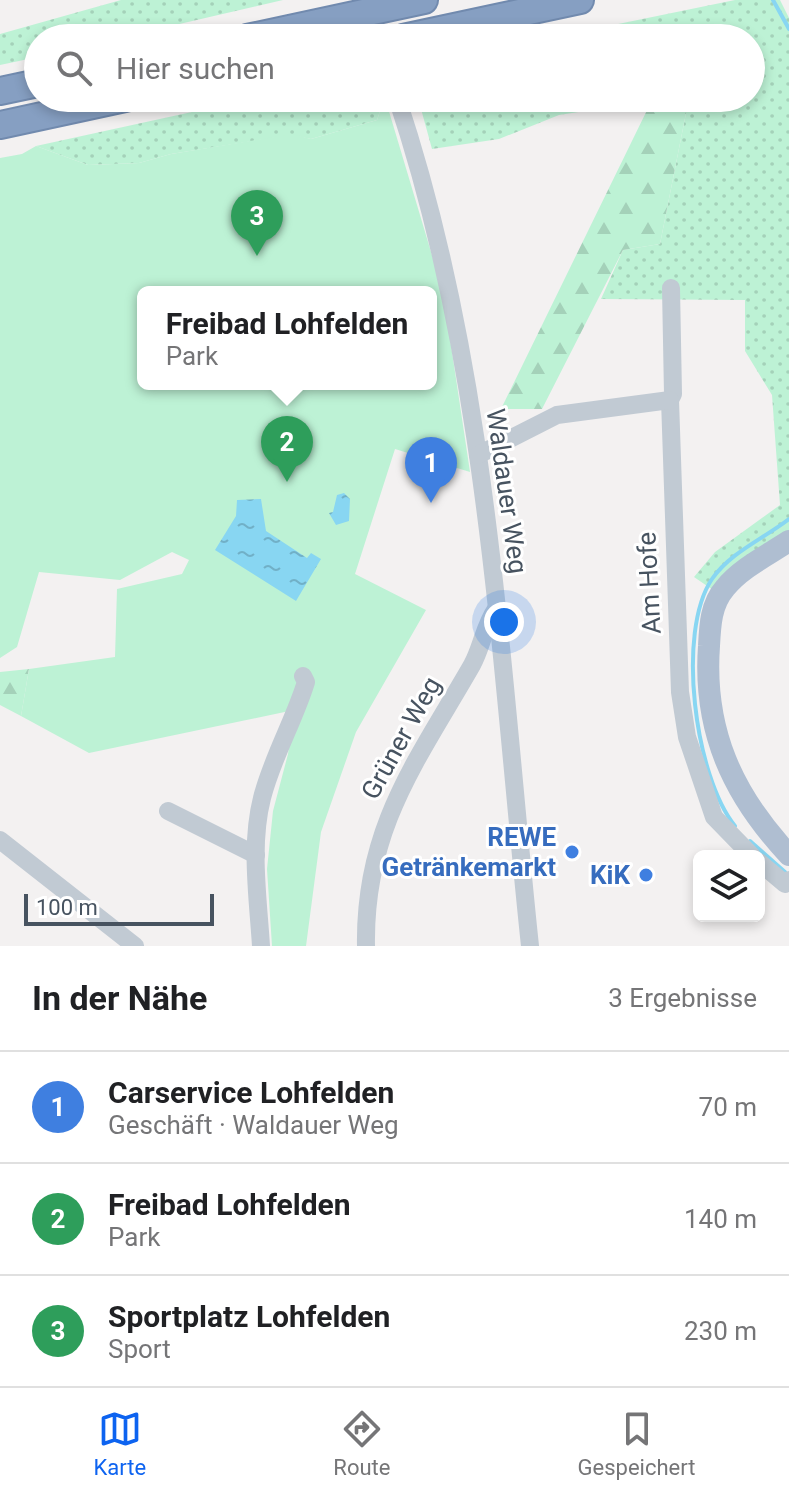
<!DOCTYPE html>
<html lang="de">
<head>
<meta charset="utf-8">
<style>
	body { margin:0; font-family:Roboto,sans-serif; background:#f6f6f6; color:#202124 }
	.controls { position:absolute; right:24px; bottom:24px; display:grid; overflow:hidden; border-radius:12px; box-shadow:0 4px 12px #0003 }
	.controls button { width:72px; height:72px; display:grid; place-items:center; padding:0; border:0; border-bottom:2px solid #e0e0e0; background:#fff; color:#202124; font:40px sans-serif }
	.scale { position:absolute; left:24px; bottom:20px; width:190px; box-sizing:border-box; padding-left:8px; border:4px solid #475360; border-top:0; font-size:22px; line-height:28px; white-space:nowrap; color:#475360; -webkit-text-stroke:6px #fff; paint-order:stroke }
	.you { position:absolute; left:504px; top:622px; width:28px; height:28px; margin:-20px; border:6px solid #fff; border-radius:50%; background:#1a73e8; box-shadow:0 0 0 12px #1a73e833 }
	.badge { display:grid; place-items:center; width:52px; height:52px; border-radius:50%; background:#0d63f0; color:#fff; font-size:26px; font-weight:700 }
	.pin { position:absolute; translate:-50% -66px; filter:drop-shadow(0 2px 4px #0008) }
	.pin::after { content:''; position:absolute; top:42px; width:28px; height:24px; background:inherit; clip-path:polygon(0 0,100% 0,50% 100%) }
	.popup { position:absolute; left:137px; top:286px; width:300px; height:104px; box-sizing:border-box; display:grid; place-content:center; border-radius:12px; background:#fff; filter:drop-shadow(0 2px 6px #0005); font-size:26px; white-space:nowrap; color:#757577 }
	.popup b { font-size:30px; color:#202124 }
	.popup::after { content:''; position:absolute; left:50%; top:100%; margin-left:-16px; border:16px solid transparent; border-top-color:#fff }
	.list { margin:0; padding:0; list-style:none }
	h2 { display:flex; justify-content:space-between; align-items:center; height:104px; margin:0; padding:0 32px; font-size:34px }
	h2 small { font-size:26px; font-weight:400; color:#757577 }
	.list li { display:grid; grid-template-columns:52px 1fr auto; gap:24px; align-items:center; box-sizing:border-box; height:112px; padding:0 32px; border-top:2px solid #e0e0e0 }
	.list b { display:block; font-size:30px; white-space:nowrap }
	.list p { margin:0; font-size:26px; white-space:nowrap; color:#757577 }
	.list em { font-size:26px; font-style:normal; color:#757577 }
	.icon { flex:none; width:44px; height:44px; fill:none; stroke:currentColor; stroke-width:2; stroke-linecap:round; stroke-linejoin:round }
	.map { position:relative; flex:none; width:789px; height:946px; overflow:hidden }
	.search { position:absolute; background:#fff; box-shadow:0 4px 12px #0003; left:24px; right:24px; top:24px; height:88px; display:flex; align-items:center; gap:20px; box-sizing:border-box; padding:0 28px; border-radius:44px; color:#757577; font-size:30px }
	.sheet { height:440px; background:#fff }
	nav { display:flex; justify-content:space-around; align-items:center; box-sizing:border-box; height:112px; border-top:2px solid #e0e0e0; background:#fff; font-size:22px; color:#757577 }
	nav a { display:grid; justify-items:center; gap:4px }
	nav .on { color:#0d63f0 }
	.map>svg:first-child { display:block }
	.grass { fill:url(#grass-dots) }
	.forest { fill:url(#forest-firs) }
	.park { fill:#bdf2d5; fill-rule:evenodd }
	.water { fill:url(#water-ripples) }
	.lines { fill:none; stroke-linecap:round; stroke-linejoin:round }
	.stream { stroke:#88d6f2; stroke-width:4 }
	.minor-tunnel { stroke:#d1d1d4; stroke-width:18; stroke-dasharray:18 9; stroke-linecap:butt }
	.highway-casing { stroke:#718aae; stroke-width:30 }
	.minor { stroke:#c1cad3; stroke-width:18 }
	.major { stroke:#afbed1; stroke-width:22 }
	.highway { stroke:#869fc2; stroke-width:26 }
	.shop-dot { fill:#3f7fe0; stroke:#fff; stroke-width:3 }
	.labels { text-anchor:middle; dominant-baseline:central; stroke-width:6; stroke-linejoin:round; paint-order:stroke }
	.street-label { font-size:26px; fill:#475360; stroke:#fff }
	.shop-label { font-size:26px; font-weight:bold; fill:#366cbe; stroke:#fff; text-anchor:end }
</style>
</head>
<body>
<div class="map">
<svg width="789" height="946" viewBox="0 0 789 946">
	<defs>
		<pattern id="grass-dots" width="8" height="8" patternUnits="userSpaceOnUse" patternTransform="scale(2)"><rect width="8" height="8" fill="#bdf2d5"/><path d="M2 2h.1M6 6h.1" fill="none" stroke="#a4d1b9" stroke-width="1.8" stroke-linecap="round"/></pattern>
		<pattern id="forest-firs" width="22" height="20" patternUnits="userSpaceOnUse" patternTransform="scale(2)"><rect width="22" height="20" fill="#bdf2d5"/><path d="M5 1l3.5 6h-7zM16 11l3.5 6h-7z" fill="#a4d1b9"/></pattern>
		<pattern id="water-ripples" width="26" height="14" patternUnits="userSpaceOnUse" patternTransform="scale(2)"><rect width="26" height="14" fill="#88d6f2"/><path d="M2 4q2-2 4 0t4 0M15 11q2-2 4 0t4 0" fill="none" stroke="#71b0c7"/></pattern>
	</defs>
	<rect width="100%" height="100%" fill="#f3f1f1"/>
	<g class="grass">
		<polygon points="121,0 283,0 119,38 38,38 38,57 0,65 0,34"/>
		<polygon points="735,0 780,0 789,18 789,534 713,590 694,577 715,552 780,505 772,395 745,351 745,300 601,299 623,250 660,244 689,98 751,98 751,38 550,38"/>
		<polygon points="256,98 377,98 380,111 377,120 311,139 291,135 171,154 139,163 88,165 36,146"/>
		<polygon points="418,98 670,98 559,115 499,139 432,149"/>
	</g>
	<g class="forest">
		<polygon points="689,98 660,244 623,250 542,409 501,409 652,100"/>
		<polygon points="29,669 21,716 0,705 0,672"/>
	</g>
	<path class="park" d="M 377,98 L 385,98 L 443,292 L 470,472 L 395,449 L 355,574 L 426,610 L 356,732 L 321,832 L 306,946 L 272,946 L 267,869 L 273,811 L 288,754 L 294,710 L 89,753 L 21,716 L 29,669 L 115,657 L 117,589 L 182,574 L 189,560 L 172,552 L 120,580 L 39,572 L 17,647 L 0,658 L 0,158 L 22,154 L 36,146 L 88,165 L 139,163 L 171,154 L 292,134 L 311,139 L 377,120 L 380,111 ZM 143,292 L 431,292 L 431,384 L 143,384 Z"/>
	<g class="water">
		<polygon points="344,493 350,499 349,521 336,525 329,513 333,512 337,495"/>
		<polygon points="261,499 266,531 307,558 311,553 321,559 296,601 215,550 236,516 237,500"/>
	</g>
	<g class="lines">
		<g class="stream">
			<polyline points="773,0 789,29"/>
			<path d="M 735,826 C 695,777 676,632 712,579 C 731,552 763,539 789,519"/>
			<polyline points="750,841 785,872"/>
		</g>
		<polyline class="minor-tunnel" points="364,3 376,38"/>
		<g class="highway-casing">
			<g id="highway">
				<polyline points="247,38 424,0"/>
				<polyline points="403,38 580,0"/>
				<polyline points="0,91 38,83"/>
				<polyline points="0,125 125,98"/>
			</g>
		</g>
		<g class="minor">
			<path d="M 397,98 C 488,370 500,662 530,946"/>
			<polyline points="671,288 673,394 670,400 680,692 687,737 714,817 752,856"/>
			<polyline points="478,455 557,415 670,400"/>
			<polyline points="168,811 256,855"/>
			<polyline points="0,840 135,946"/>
			<polyline points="759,862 785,884 789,880"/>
			<path d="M 261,946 C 258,898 250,845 262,798 C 272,758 294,721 306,682 L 303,676"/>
			<path d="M 366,946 C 364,828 417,761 472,665 C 482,647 484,626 496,609"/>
		</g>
		<path class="major" d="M 789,541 C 768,555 741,568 725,588 C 711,604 710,625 709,646 C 703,730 732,794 789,855"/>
		<use href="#highway" class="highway"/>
	</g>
	<g class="shop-dot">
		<circle cx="572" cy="852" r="8"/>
		<circle cx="646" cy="875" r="8"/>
	</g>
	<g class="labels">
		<g class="street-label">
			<text transform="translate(507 491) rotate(82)">Waldauer Weg</text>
			<text transform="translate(649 583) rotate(-93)">Am Hofe</text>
			<text transform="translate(401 738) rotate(-61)">Grüner Weg</text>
		</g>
		<g class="shop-label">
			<text x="556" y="837">REWE<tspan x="556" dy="30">Getränkemarkt</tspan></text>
			<text x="630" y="875">KiK</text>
		</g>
	</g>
</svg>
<div class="controls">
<button><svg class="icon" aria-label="layers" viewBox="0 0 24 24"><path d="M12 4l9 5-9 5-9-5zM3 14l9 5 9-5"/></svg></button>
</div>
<div class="scale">100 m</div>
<div class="you"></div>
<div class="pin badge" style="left:431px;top:503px;background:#3f7fe0">1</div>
<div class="pin badge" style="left:287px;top:482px;background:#2e9e5b">2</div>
<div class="popup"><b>Freibad Lohfelden</b>Park</div>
<div class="pin badge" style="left:257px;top:256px;background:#2e9e5b">3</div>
<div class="search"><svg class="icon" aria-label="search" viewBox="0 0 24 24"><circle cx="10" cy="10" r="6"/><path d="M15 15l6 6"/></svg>Hier suchen</div>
</div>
<section class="sheet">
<h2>In der Nähe<small>3 Ergebnisse</small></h2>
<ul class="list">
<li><span class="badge" style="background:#3f7fe0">1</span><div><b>Carservice Lohfelden</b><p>Geschäft · Waldauer Weg</p></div><em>70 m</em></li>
<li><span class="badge" style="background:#2e9e5b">2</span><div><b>Freibad Lohfelden</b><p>Park</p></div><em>140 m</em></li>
<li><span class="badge" style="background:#2e9e5b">3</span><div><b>Sportplatz Lohfelden</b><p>Sport</p></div><em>230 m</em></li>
</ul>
</section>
<nav>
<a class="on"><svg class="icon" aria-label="map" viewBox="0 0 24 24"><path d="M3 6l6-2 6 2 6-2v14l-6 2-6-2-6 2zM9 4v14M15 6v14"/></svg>Karte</a>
<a><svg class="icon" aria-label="directions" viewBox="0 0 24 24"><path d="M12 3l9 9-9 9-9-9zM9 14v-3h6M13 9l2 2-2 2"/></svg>Route</a>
<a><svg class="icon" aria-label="saved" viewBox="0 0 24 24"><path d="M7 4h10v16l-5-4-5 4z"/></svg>Gespeichert</a>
</nav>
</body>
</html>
